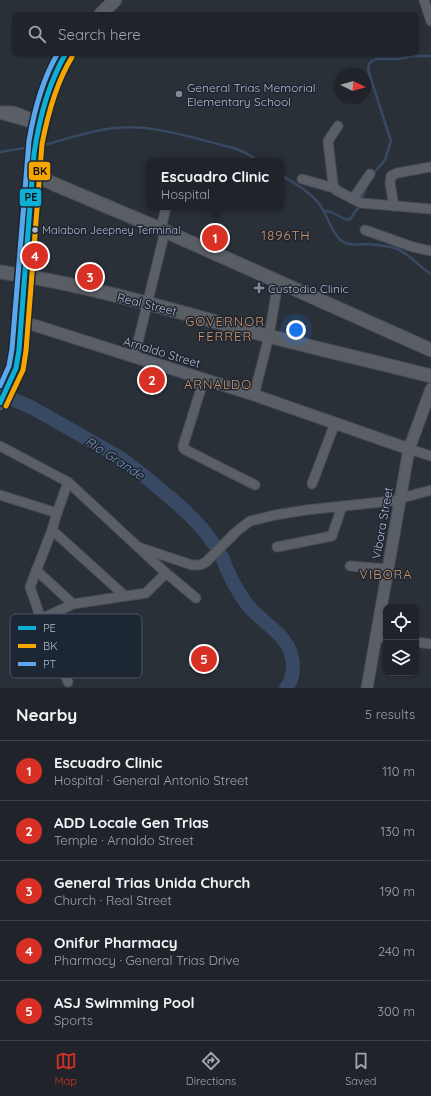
<!DOCTYPE html>
<html lang="en">
<head>
<meta charset="utf-8">
<style>
	body { margin:0; font-family:Quicksand,sans-serif; background:#282c32; color:#f1f3f6 }
	.controls { position:absolute; right:12px; bottom:12px; display:grid; overflow:hidden; border-radius:8px; box-shadow:0 1px 3px #0004 }
	.controls button { width:36px; height:36px; display:grid; place-items:center; padding:0; border:0; border-bottom:1px solid #3d4147; background:#20242a; color:#f1f3f6; font:20px sans-serif }
	.compass { position:absolute; left:335px; top:68px; width:36px; height:36px; border-radius:50%; background:#20242a; box-shadow:0 1px 3px #0004; rotate:95deg }
	.you { position:absolute; left:296px; top:330px; width:14px; height:14px; margin:-10px; border:3px solid #fff; border-radius:50%; background:#1a73e8; box-shadow:0 0 0 6px #1a73e833 }
	.badge { display:grid; place-items:center; width:26px; height:26px; border-radius:50%; background:#d93025; color:#fff; font-size:13px; font-weight:700 }
	.pin { position:absolute; translate:-50% -50%; border:2px solid #fff; box-shadow:0 1px 4px #0006 }
	.popup { position:absolute; left:146px; top:158px; width:138px; height:52px; box-sizing:border-box; display:grid; place-content:center; border-radius:8px; background:#20242a; filter:drop-shadow(0 1px 3px #0005); font-size:13px; white-space:nowrap; color:#a2a4a8 }
	.popup b { font-size:15px; color:#f1f3f6 }
	.popup::after { content:''; position:absolute; left:50%; top:100%; margin-left:-8px; border:8px solid transparent; border-top-color:#20242a }
	.list { margin:0; padding:0; list-style:none }
	h2 { display:flex; justify-content:space-between; align-items:center; height:52px; margin:0; padding:0 16px; font-size:17px }
	h2 small { font-size:13px; font-weight:400; color:#a2a4a8 }
	.list li { display:grid; grid-template-columns:26px 1fr auto; gap:12px; align-items:center; box-sizing:border-box; height:60px; padding:0 16px; border-top:1px solid #3d4147 }
	.list b { display:block; font-size:15px; white-space:nowrap }
	.list p { margin:0; font-size:13px; white-space:nowrap; color:#a2a4a8 }
	.list em { font-size:13px; font-style:normal; color:#a2a4a8 }
	.icon { flex:none; width:22px; height:22px; fill:none; stroke:currentColor; stroke-width:2; stroke-linecap:round; stroke-linejoin:round }
	.map { position:relative; flex:none; width:431px; height:688px; overflow:hidden }
	.search { position:absolute; background:#20242a; box-shadow:0 1px 3px #0004; left:12px; right:12px; top:12px; height:44px; display:flex; align-items:center; gap:10px; box-sizing:border-box; padding:0 14px; border-radius:8px; color:#a2a4a8; font-size:15px }
	.sheet { height:352px; background:#20242a }
	nav { display:flex; justify-content:space-around; align-items:center; box-sizing:border-box; height:56px; border-top:1px solid #3d4147; background:#20242a; font-size:11px; color:#a2a4a8 }
	nav a { display:grid; justify-items:center; gap:2px }
	nav .on { color:#d93025 }
	.map>svg:first-child { display:block }
	.water { fill:url(#water-waves) }
	.lines { fill:none; stroke-linecap:round; stroke-linejoin:round }
	.stream { stroke:#384963; stroke-width:2.5 }
	.river { stroke:#384963; stroke-width:14 }
	.minor-casing { stroke:#484c53; stroke-width:11 }
	.tertiary-casing { stroke:#484c53; stroke-width:13 }
	.secondary-casing { stroke:#484c53; stroke-width:15 }
	.minor { stroke:#5a5e66; stroke-width:9 }
	.tertiary { stroke:#5a5e66; stroke-width:11 }
	.secondary { stroke:#595d64; stroke-width:13 }
	.bus-1-casing { stroke:#1d2633; stroke-width:8 }
	.bus-2-casing { stroke:#1d2633; stroke-width:8 }
	.bus-3-casing { stroke:#1d2633; stroke-width:8 }
	.bus-1 { stroke:#0dafd3; stroke-width:5 }
	.bus-2 { stroke:#f7a600; stroke-width:5 }
	.bus-3 { stroke:#5aa8eb; stroke-width:5 }
	.poi-dot { fill:#848b96; stroke:#1d2633; stroke-width:1.5 }
	.bus-dot { fill:#b4bcc9; stroke:#1d2633; stroke-width:1.5 }
	.labels { text-anchor:middle; dominant-baseline:central; stroke-width:3; stroke-linejoin:round; paint-order:stroke }
	.bus-label { font-size:11px; fill:#b4bcc9; stroke:#1d2633; text-anchor:start }
	.poi-label { font-size:12px; fill:#b4bcc9; stroke:#1d2633; text-anchor:start }
	.street-label { font-size:12px; fill:#b4bcc9; stroke:#1d2633 }
	.neighbourhood-label { font-size:13px; letter-spacing:1px; fill:#d59563; stroke:#1d2633 }
	.water-label { font-size:13px; font-style:italic; fill:#7c92b1; stroke:#1d2633 }
	.key { fill:#1d2633; stroke:#4a5360; stroke-width:1 }
	.key-label { font-size:11px; fill:#b4bcc9 }
	.line-badge { stroke:#1d2633; stroke-width:1.5 }
	.pale-badge-label { font-size:11px; text-anchor:middle; font-weight:bold; fill:#111 }
</style>
</head>
<body>
<div class="map">
<svg width="431" height="688" viewBox="0 0 431 688">
	<defs>
		<pattern id="water-waves" width="16" height="10" patternUnits="userSpaceOnUse"><rect width="16" height="10" fill="#384963"/><path d="M0 5q4-4 8 0t8 0" fill="none" stroke="#526178"/></pattern>
	</defs>
	<rect width="100%" height="100%" fill="#2a3038"/>
	<polygon class="water" points="190,649 220,652 217,670 188,666"/>
	<g class="lines">
		<g class="stream">
			<path d="M 40,146 C 65,140 90,130 115,128 C 155,124 195,139 234,148 L 244,152 L 259,161"/>
			<polyline points="0,152 31,147"/>
			<polyline points="373,174 385,160 391,141 368,70 369,64 372,61 376,59 398,59 414,56 431,56"/>
			<path d="M 281,175 C 294,183 311,192 320,205 C 329,217 331,235 345,243 C 352,246 362,244 369,244 C 377,245 386,246 394,248 C 407,251 419,267 431,274"/>
			<polyline points="361,200 366,188"/>
			<polyline points="324,211 331,212 347,220 350,219 360,205"/>
		</g>
		<g class="river">
			<path d="M 0,394 L 31,407 L 119,457 C 138,470 155,485 173,500 C 188,513 202,526 213,543"/>
			<path d="M 222,557 C 228,574 236,589 246,603 C 263,626 291,633 293,665 C 293,674 292,681 286,688"/>
		</g>
		<g class="minor-casing">
			<g id="minor">
				<polyline points="424,0 431,21"/>
				<polyline points="0,111 13,111 40,121"/>
				<polyline points="0,114 31,123"/>
				<polyline points="338,126 328,141 333,184 336,190 361,203 431,209"/>
				<polyline points="302,179 334,188"/>
				<polyline points="353,199 370,174"/>
				<polyline points="394,206 390,183 391,176 397,173 431,167"/>
				<polyline points="161,229 166,207"/>
				<polyline points="365,230 413,247 431,251"/>
				<polyline points="134,358 165,231"/>
				<polyline points="204,379 183,446 184,449 255,485"/>
				<polyline points="254,395 269,336 278,282"/>
				<polyline points="0,446 68,482 166,573 196,598"/>
				<polyline points="409,449 431,456"/>
				<polyline points="68,482 57,513 52,530 30,587 41,619 68,682"/>
				<polyline points="312,484 335,423"/>
				<polyline points="0,495 57,513"/>
				<polyline points="52,530 125,596"/>
				<polyline points="138,547 192,565 200,565 206,562 236,532 250,521 275,515 306,510 391,501 431,490"/>
				<polyline points="277,547 332,536 342,506"/>
				<polyline points="350,566 387,569"/>
				<polyline points="36,570 73,604"/>
				<polyline points="41,619 73,604 146,593 166,573"/>
				<polyline points="375,637 386,638"/>
				<polyline points="416,642 431,644"/>
			</g>
		</g>
		<g class="tertiary-casing">
			<g id="tertiary">
				<polyline points="21,321 254,395 409,449"/>
				<polyline points="367,688 409,449 431,389"/>
			</g>
		</g>
		<g class="secondary-casing">
			<g id="secondary">
				<polyline points="100,15 115,0"/>
				<polyline points="33,174 54,184 165,231 431,350"/>
				<path d="M 0,272 C 82,284 162,307 242,329 C 305,346 368,360 431,376"/>
				<path d="M 0,403 L 16,368 L 19,350 L 34,154 C 37,126 50,76 66,53"/>
			</g>
		</g>
		<use href="#minor" class="minor"/>
		<use href="#tertiary" class="tertiary"/>
		<use href="#secondary" class="secondary"/>
		<g class="bus-1-casing">
			<path id="bus-1" d="M 0,403 L 16,368 L 19,350 L 34,154 C 39,119 48,84 66,53"/>
		</g>
		<g class="bus-2-casing">
			<path id="bus-2" d="M 6,406 L 23,370 L 26,351 L 42,144 C 48,113 56,83 72,57"/>
		</g>
		<g class="bus-3-casing">
			<path id="bus-3" d="M 0,386 L 9,366 L 12,349 L 29,141 C 34,111 42,80 58,53"/>
		</g>
		<use href="#bus-1" class="bus-1"/>
		<use href="#bus-2" class="bus-2"/>
		<use href="#bus-3" class="bus-3"/>
	</g>
	<g class="poi-dot">
		<circle cx="179" cy="94" r="4"/>
		<path d="M257 282h4v4h4v4h-4v4h-4v-4h-4v-4h4z"/>
	</g>
	<circle class="bus-dot" cx="35" cy="230" r="3.5"/>
	<g class="labels">
		<g class="bus-label">
			<text x="42" y="230">Malabon Jeepney Terminal</text>
		</g>
		<g class="poi-label">
			<text x="187" y="87">General Trias Memorial<tspan x="187" dy="14">Elementary School</tspan></text>
			<text x="268" y="288">Custodio Clinic</text>
		</g>
		<g class="street-label">
			<text transform="translate(147 304) rotate(14)">Real Street</text>
			<text transform="translate(162 352) rotate(17)">Arnaldo Street</text>
			<text transform="translate(382 523) rotate(-80)">Vibora Street</text>
		</g>
		<g class="neighbourhood-label">
			<text x="286" y="235">1896TH</text>
			<text x="225" y="321">GOVERNOR<tspan x="225" dy="15">FERRER</tspan></text>
			<text x="218" y="384">ARNALDO</text>
			<text x="386" y="574">VIBORA</text>
		</g>
		<g class="water-label">
			<text transform="translate(115 458) rotate(33)">Rio Grande</text>
		</g>
	</g>
	<rect x="10" y="614" width="132" height="64" rx="6" class="key"/>
	<rect x="18" y="626" width="18" height="4" fill="#0dafd3"/>
	<rect x="18" y="644" width="18" height="4" fill="#f7a600"/>
	<rect x="18" y="662" width="18" height="4" fill="#5aa8eb"/>
	<g class="key-label">
		<text x="43" y="632">PE</text>
		<text x="43" y="650">BK</text>
		<text x="43" y="668">PT</text>
	</g>
	<g class="line-badge">
		<rect x="28" y="161" width="23" height="20" rx="4" fill="#f7a600"/>
		<rect x="19" y="188" width="23" height="19" rx="4" fill="#0dafd3"/>
	</g>
	<g class="pale-badge-label">
		<text x="40" y="175">BK</text>
		<text x="31" y="201">PE</text>
	</g>
</svg>
<div class="controls">
<button><svg class="icon" aria-label="locate" viewBox="0 0 24 24"><circle cx="12" cy="12" r="6"/><path d="M12 2v4M12 18v4M2 12h4M18 12h4"/></svg></button>
<button><svg class="icon" aria-label="layers" viewBox="0 0 24 24"><path d="M12 4l9 5-9 5-9-5zM3 14l9 5 9-5"/></svg></button>
</div>
<svg class="compass" viewBox="-18 -18 36 36"><path d="M0-13l5 13h-10z" fill="#e53935"/><path d="M0 13l5-13h-10z" fill="#a2a4a8"/></svg>
<div class="you"></div>
<div class="pin badge" style="left:215px;top:238px">1</div>
<div class="popup"><b>Escuadro Clinic</b>Hospital</div>
<div class="pin badge" style="left:152px;top:380px">2</div>
<div class="pin badge" style="left:90px;top:277px">3</div>
<div class="pin badge" style="left:35px;top:256px">4</div>
<div class="pin badge" style="left:204px;top:659px">5</div>
<div class="search"><svg class="icon" aria-label="search" viewBox="0 0 24 24"><circle cx="10" cy="10" r="6"/><path d="M15 15l6 6"/></svg>Search here</div>
</div>
<section class="sheet">
<h2>Nearby<small>5 results</small></h2>
<ul class="list">
<li><span class="badge">1</span><div><b>Escuadro Clinic</b><p>Hospital · General Antonio Street</p></div><em>110 m</em></li>
<li><span class="badge">2</span><div><b>ADD Locale Gen Trias</b><p>Temple · Arnaldo Street</p></div><em>130 m</em></li>
<li><span class="badge">3</span><div><b>General Trias Unida Church</b><p>Church · Real Street</p></div><em>190 m</em></li>
<li><span class="badge">4</span><div><b>Onifur Pharmacy</b><p>Pharmacy · General Trias Drive</p></div><em>240 m</em></li>
<li><span class="badge">5</span><div><b>ASJ Swimming Pool</b><p>Sports</p></div><em>300 m</em></li>
</ul>
</section>
<nav>
<a class="on"><svg class="icon" aria-label="map" viewBox="0 0 24 24"><path d="M3 6l6-2 6 2 6-2v14l-6 2-6-2-6 2zM9 4v14M15 6v14"/></svg>Map</a>
<a><svg class="icon" aria-label="directions" viewBox="0 0 24 24"><path d="M12 3l9 9-9 9-9-9zM9 14v-3h6M13 9l2 2-2 2"/></svg>Directions</a>
<a><svg class="icon" aria-label="saved" viewBox="0 0 24 24"><path d="M7 4h10v16l-5-4-5 4z"/></svg>Saved</a>
</nav>
</body>
</html>
